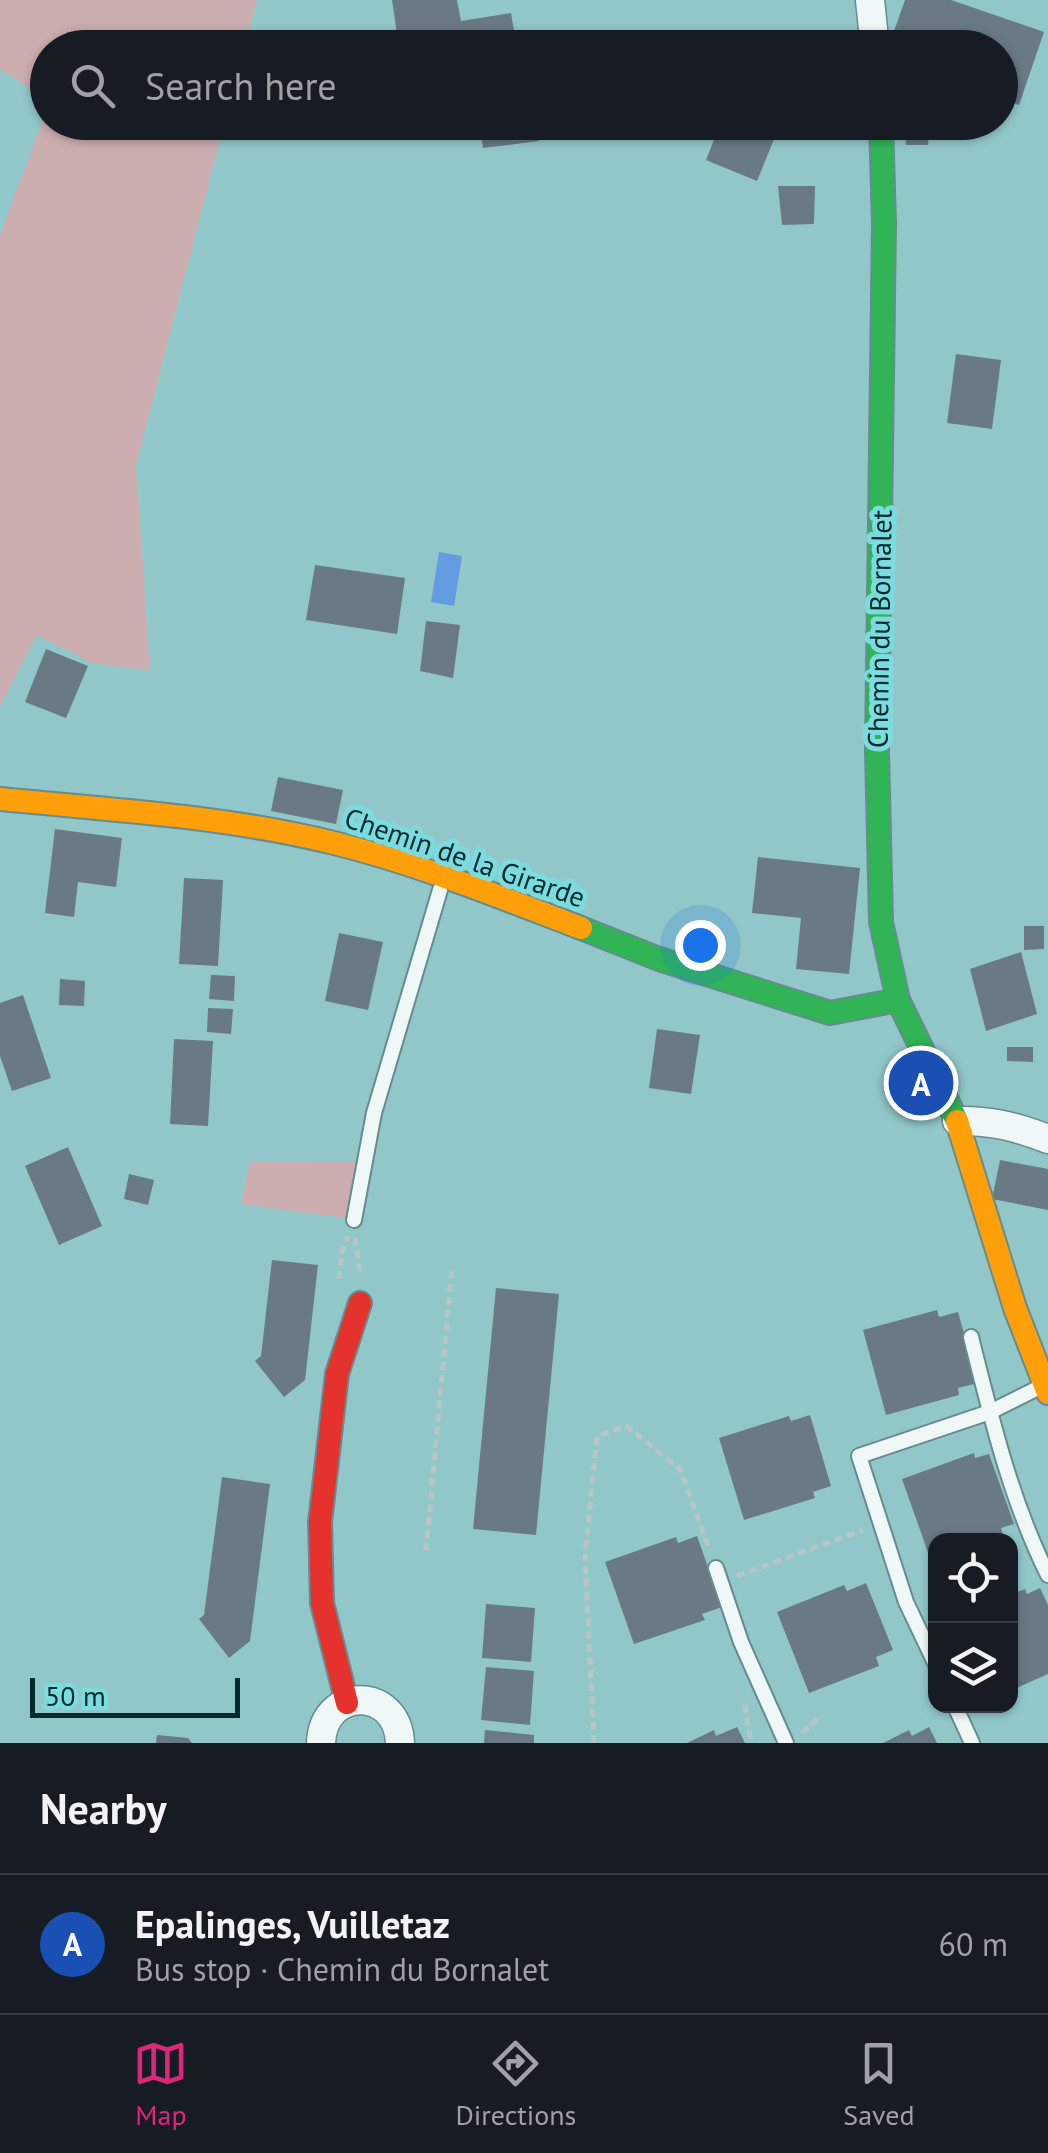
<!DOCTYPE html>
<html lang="en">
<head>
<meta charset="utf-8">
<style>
	body { margin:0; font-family:"PT Sans",sans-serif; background:#242831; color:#f1f3f6 }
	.controls { position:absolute; right:30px; bottom:30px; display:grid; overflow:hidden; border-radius:20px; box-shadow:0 2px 8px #0004 }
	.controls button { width:90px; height:90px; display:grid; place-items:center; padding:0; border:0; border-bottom:2px solid #363941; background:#171b24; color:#f1f3f6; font:50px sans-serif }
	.scale { position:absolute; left:30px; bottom:25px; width:210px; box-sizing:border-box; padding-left:10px; border:5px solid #002a2c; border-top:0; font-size:28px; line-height:35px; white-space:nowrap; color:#002a2c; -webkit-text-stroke:8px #7bdce0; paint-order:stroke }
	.you { position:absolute; left:700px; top:945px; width:35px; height:35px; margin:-25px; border:8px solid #fff; border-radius:50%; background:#1a73e8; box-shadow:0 0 0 15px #1a73e833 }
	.badge { display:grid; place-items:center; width:65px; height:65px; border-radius:50%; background:#db2777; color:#fff; font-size:32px; font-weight:700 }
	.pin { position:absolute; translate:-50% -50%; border:5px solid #fff; box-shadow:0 2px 10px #0006 }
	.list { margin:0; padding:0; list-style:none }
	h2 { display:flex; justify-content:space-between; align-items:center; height:130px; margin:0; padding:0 40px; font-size:42px }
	h2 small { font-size:32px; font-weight:400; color:#9ea1a6 }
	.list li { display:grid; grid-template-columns:65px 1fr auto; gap:30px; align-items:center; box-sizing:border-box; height:140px; padding:0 40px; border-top:2px solid #363941 }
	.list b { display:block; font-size:38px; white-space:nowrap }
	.list p { margin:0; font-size:32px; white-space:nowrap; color:#9ea1a6 }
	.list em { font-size:32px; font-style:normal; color:#9ea1a6 }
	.icon { flex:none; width:55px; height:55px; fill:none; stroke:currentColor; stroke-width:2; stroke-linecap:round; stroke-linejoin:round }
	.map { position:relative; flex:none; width:1048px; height:1743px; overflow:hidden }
	.search { position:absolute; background:#171b24; box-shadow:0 2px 8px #0004; left:30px; right:30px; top:30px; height:110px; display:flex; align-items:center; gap:25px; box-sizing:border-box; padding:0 35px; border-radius:55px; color:#9ea1a6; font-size:38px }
	.sheet { height:270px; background:#171b24 }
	nav { display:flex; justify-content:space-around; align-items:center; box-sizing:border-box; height:140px; border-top:2px solid #363941; background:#171b24; font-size:28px; color:#9ea1a6 }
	nav a { display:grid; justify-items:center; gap:5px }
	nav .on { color:#db2777 }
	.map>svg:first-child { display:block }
	.green { fill:#cbadaf }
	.water { fill:#629ce1 }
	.building { fill:#697a84 }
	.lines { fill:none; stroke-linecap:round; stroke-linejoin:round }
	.lane-casing { stroke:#658c8e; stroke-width:18 }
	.street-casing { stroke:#658c8e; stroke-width:31 }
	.fast-casing { stroke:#658c8e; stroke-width:26 }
	.slow-casing { stroke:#658c8e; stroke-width:26 }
	.jam-casing { stroke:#658c8e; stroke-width:26 }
	.path { stroke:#b6c6c7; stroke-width:5; stroke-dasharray:8 5; stroke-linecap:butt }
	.lane { stroke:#eff7f7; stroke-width:14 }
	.street { stroke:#eff7f7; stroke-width:28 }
	.fast { stroke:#30b455; stroke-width:22 }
	.slow { stroke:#ff9f0a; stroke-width:22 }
	.jam { stroke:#e5322d; stroke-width:22 }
	.labels { text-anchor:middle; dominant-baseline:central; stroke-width:10; stroke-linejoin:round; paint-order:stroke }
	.street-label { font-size:28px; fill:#002a2c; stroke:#7bdce0 }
</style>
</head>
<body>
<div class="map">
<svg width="1048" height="1743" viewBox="0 0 1048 1743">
	<rect width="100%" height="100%" fill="#92c7c9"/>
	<g class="green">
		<polygon points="0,0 257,0 244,47 48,48 47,100 0,69"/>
		<polygon points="47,109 48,122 224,123 136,465 150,671 92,663 37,635 0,706 0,235"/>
		<polygon points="357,1161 345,1218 241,1204 250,1162"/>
	</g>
	<polygon class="water" points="439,552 462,556 454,606 431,602"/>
	<g class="building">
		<polygon points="392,0 457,0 461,21 511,13 517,48 399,48"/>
		<polygon points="905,0 951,0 1044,32 1019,105 1000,98 1000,48 888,48"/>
		<polygon points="544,122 539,141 483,148 479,123"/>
		<polygon points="721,122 781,122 757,181 706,160"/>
		<polygon points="904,122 930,122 928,145 906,145"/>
		<polygon points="778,186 815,186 814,224 782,225"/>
		<polygon points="956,354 1001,360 992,429 947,423"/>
		<polygon points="315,565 405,578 397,634 306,620"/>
		<polygon points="426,621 460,625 453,678 420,671"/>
		<polygon points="46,649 88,666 66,718 25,702"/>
		<polygon points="278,777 343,790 336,824 271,811"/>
		<polygon points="55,829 122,838 116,887 78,882 74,917 45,913"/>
		<polygon points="758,857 860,868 849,974 796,969 801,918 752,913"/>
		<polygon points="184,878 223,880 218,966 179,964"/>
		<polygon points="1024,926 1044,926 1044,949 1024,950"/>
		<polygon points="339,933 383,942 368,1010 325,1001"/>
		<polygon points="1021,952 1037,1014 986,1031 970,969"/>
		<polygon points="211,975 235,976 234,1001 209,999"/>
		<polygon points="60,979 85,981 84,1006 59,1005"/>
		<polygon points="23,995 51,1078 12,1091 0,1056 0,1003"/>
		<polygon points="208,1008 233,1009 231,1034 207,1032"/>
		<polygon points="657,1029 700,1035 691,1094 649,1088"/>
		<polygon points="174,1039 213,1041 208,1126 170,1124"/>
		<polygon points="1007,1047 1033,1047 1033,1062 1007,1061"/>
		<polygon points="68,1147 102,1226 59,1245 25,1166"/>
		<polygon points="1000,1160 1048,1169 1048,1210 992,1199"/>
		<polygon points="129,1174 154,1180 148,1205 124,1199"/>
		<polygon points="272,1260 318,1265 305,1380 284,1397 255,1361 261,1356"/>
		<polygon points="496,1288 559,1294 536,1535 473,1529"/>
		<polygon points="937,1310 939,1317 958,1312 978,1383 958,1388 959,1395 886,1415 863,1330"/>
		<polygon points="810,1415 831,1486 813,1492 815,1498 744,1520 719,1438 789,1416 791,1421"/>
		<polygon points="974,1453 975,1458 989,1454 1014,1524 1001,1528 1003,1535 988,1540 936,1540 936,1559 931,1561 902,1479"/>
		<polygon points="222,1477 270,1484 250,1641 229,1658 199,1619 204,1615"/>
		<polygon points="697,1536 722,1607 702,1614 705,1620 634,1644 605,1562 676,1537 678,1543"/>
		<polygon points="866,1583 893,1650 876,1657 879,1666 809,1693 777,1612 844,1585 847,1591"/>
		<polygon points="1040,1588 1048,1605 1048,1674 1010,1691 1010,1595 1025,1589 1027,1594"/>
		<polygon points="486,1604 535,1608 531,1662 482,1658"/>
		<polygon points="486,1667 534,1671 530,1725 481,1720"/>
		<polygon points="737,1727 745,1743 687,1743 714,1730 716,1736"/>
		<polygon points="929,1727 937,1743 883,1743 909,1730 912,1736"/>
		<polygon points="485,1730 534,1735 534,1743 484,1743"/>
		<polygon points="157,1735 188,1738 192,1743 156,1743"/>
	</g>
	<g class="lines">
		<g class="lane-casing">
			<g id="lane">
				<polyline points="354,1220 374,1113 440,890"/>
				<path d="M 971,1337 C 991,1417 1011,1501 1048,1575"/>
				<polyline points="716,1568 741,1642 786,1743"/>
				<polyline points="936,1665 906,1602 859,1456 990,1412 1044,1385"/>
				<polyline points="955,1706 972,1743"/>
			</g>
		</g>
		<g class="street-casing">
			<g id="street">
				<polyline points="870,0 875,48"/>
				<path d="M 957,1121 C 990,1120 1017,1127 1048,1139"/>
				<path d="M 321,1743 C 323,1686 398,1686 400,1743"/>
			</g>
		</g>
		<g class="fast-casing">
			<g id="fast">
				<polyline points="881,122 884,223 877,750 881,922 898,1000 957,1121"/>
				<polyline points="581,928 659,959 830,1013 898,1000"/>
			</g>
		</g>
		<g class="slow-casing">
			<g id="slow">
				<path d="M 0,799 C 112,810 225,816 334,843 C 419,864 500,897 581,928"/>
				<polyline points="957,1121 1015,1308 1048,1393"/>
			</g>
		</g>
		<g class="jam-casing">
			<polyline id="jam" points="347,1703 322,1603 320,1522 337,1374 360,1303"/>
		</g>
		<g class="path">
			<polyline points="355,1238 360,1272"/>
			<polyline points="339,1279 342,1251 348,1236"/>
			<polyline points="426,1551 452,1267"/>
			<polyline points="737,1576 863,1530"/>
			<polyline points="745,1705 751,1743"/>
			<polyline points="802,1733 818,1718"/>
			<polyline points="594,1743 585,1556 597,1436 626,1426 680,1469 710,1551"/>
		</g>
		<use href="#lane" class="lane"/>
		<use href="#street" class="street"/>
		<use href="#fast" class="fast"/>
		<use href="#slow" class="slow"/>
		<use href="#jam" class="jam"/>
	</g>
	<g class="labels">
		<g class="street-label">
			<text transform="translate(879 629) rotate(-89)">Chemin du Bornalet</text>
			<text transform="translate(465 857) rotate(19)">Chemin de la Girarde</text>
		</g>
	</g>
</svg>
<div class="controls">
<button><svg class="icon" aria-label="locate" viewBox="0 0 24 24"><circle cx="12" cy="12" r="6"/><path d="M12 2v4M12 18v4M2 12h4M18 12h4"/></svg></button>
<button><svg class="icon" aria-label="layers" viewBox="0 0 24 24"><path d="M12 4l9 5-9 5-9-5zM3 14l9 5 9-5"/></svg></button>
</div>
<div class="scale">50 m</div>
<div class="you"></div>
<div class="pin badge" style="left:921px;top:1083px;background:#1a4fb4">A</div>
<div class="search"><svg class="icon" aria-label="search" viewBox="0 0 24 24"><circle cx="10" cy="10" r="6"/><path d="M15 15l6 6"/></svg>Search here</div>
</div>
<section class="sheet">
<h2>Nearby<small></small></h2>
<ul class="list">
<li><span class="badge" style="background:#1a4fb4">A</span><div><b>Epalinges, Vuilletaz</b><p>Bus stop · Chemin du Bornalet</p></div><em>60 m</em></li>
</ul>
</section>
<nav>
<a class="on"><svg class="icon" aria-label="map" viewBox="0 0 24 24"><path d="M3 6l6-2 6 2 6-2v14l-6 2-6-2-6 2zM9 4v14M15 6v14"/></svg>Map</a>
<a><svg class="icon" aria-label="directions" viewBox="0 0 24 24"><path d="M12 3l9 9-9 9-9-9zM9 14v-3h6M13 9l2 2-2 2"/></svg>Directions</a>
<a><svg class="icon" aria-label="saved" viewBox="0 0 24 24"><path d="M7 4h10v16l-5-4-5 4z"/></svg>Saved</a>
</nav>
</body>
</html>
